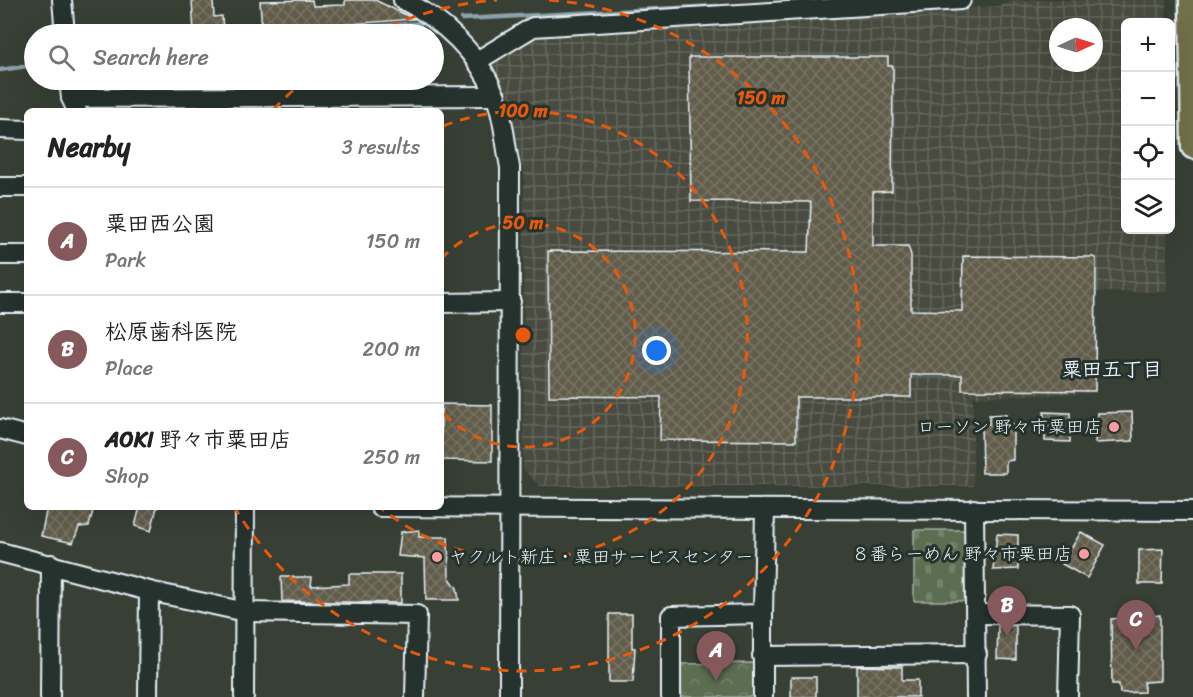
<!DOCTYPE html>
<html lang="en">
<head>
<meta charset="utf-8">
<style>
	body { margin:0; font-family:Sriracha,"Klee One",sans-serif; background:#f6f6f6; color:#222 }
	.controls { position:absolute; right:18px; top:18px; display:grid; overflow:hidden; border-radius:9px; box-shadow:0 6px 24px #0002 }
	.controls button { width:54px; height:54px; display:grid; place-items:center; padding:0; border:0; border-bottom:2px solid #e0e0e0; background:#fff; color:#222; font:30px sans-serif }
	.compass { position:absolute; left:1049px; top:18px; width:54px; height:54px; border-radius:50%; background:#fff; box-shadow:0 6px 24px #0002; rotate:86deg }
	.you { position:absolute; left:657px; top:351px; width:21px; height:21px; margin:-15px; border:4px solid #fff; border-radius:50%; background:#1a73e8; box-shadow:0 0 0 9px #1a73e833 }
	.badge { display:grid; place-items:center; width:39px; height:39px; border-radius:50%; background:#85585c; color:#fff; font-size:20px; font-weight:700 }
	.pin { position:absolute; translate:-50% -50px; filter:drop-shadow(0 2px 3px #0008) }
	.pin::after { content:''; position:absolute; top:32px; width:21px; height:18px; background:inherit; clip-path:polygon(0 0,100% 0,50% 100%) }
	.list { margin:0; padding:0; list-style:none }
	h2 { display:flex; justify-content:space-between; align-items:center; height:78px; margin:0; padding:0 24px; font-size:26px }
	h2 small { font-size:20px; font-weight:400; color:#767676 }
	.list li { display:grid; grid-template-columns:39px 1fr auto; gap:18px; align-items:center; box-sizing:border-box; height:108px; padding:0 24px; border-top:2px solid #e0e0e0 }
	.list b { display:block; font-size:22px; white-space:nowrap }
	.list p { margin:0; font-size:20px; white-space:nowrap; color:#767676 }
	.list em { font-size:20px; font-style:normal; color:#767676 }
	.icon { flex:none; width:33px; height:33px; fill:none; stroke:currentColor; stroke-width:2; stroke-linecap:round; stroke-linejoin:round }
	.map { position:relative; flex:none; width:1193px; height:697px; overflow:hidden }
	.search { position:absolute; background:#fff; box-shadow:0 6px 24px #0002; left:24px; top:24px; width:420px; height:66px; display:flex; align-items:center; gap:15px; box-sizing:border-box; padding:0 21px; border-radius:33px; color:#767676; font-size:22px }
	.panel { position:absolute; background:#fff; box-shadow:0 6px 24px #0002; left:24px; top:108px; width:420px; height:402px; border-radius:9px }
	.map>svg:first-child { display:block }
	.industrial { fill:url(#industrial-grid); fill-rule:evenodd }
	.forest { fill:url(#forest-crowns); stroke:#a2b0a4; stroke-width:1.5 }
	.cemetery { fill:url(#cemetery-stones); stroke:#a2b0a4; stroke-width:1.5 }
	.lines { fill:none; stroke-linecap:round; stroke-linejoin:round }
	.stream { stroke:#8ca2a9; stroke-width:4.5 }
	.building { fill:url(#building-cross-hatch); stroke:#e8f1f8; stroke-width:1.5 }
	.minor-casing { stroke:#e8f1f8; stroke-width:22 }
	.major-casing { stroke:#e8f1f8; stroke-width:27 }
	.minor { stroke:#26332d; stroke-width:18 }
	.major { stroke:#71704a; stroke-width:22 }
	.ring { fill:none; stroke:#e8590c; stroke-width:3; stroke-dasharray:10 8 }
	.poi-dot { fill:#ff9aa2; stroke:#26332d; stroke-width:2 }
	.labels { text-anchor:middle; dominant-baseline:central; stroke-width:6; stroke-linejoin:round; paint-order:stroke }
	.poi-label { font-size:18px; fill:#e8f1f8; stroke:#26332d; text-anchor:end }
	.neighbourhood-label { font-size:20px; font-weight:bold; fill:#e8f1f8; stroke:#26332d }
	.centre { fill:#e8590c; stroke:#26332d; stroke-width:3 }
	.ring-label { font-size:18px; text-anchor:middle; font-weight:bold; fill:#e8590c; stroke:#26332d; stroke-width:6; stroke-linejoin:round; paint-order:stroke }
</style>
</head>
<body>
<div class="map">
<svg width="1193" height="697" viewBox="0 0 1193 697">
	<defs>
		<pattern id="industrial-grid" width="8" height="8" patternUnits="userSpaceOnUse" patternTransform="scale(1.5)"><rect width="8" height="8" fill="#484c40"/><path d="M0 4h8M4 0v8" fill="none" stroke="#62665c"/></pattern>
		<pattern id="forest-crowns" width="20" height="18" patternUnits="userSpaceOnUse" patternTransform="scale(1.5)"><rect width="20" height="18" fill="#5c6e51"/><path d="M2 6a3 3 0 1 1 6 0M12 15a3 3 0 1 1 6 0" fill="none" stroke="#73836b"/></pattern>
		<pattern id="cemetery-stones" width="16" height="16" patternUnits="userSpaceOnUse" patternTransform="scale(1.5)"><rect width="16" height="16" fill="#5c6e51"/><path d="M2 7V4a2 2 0 0 1 4 0v3zM10 15v-3a2 2 0 0 1 4 0v3z" fill="#73836b"/></pattern>
		<pattern id="building-cross-hatch" width="8" height="8" patternUnits="userSpaceOnUse" patternTransform="scale(1.5)"><rect width="8" height="8" fill="#625d4b"/><path d="M0 0l8 8M0 8l8-8" fill="none" stroke="#787566"/></pattern>
	</defs>
	<rect width="100%" height="100%" fill="#384036"/>
	<filter id="ink" filterUnits="userSpaceOnUse"><feTurbulence type="fractalNoise" baseFrequency=".0167" numOctaves="2"/><feDisplacementMap in="SourceGraphic" scale="12" xChannelSelector="R" yChannelSelector="G"/><feConvolveMatrix kernelMatrix="1 2 1 2 8 2 1 2 1" color-interpolation-filters="sRGB"/></filter>
	<g filter="url(#ink)">
		<path class="industrial" d="M 1017,0 L 1166,0 L 1166,22 L 1126,22 L 1126,230 L 1167,230 L 1167,292 L 1097,292 L 1096,393 L 973,397 L 973,486 L 540,486 L 523,469 L 524,174 L 506,91 L 491,64 L 535,35 L 999,6 ZM 1058,27 L 1094,27 L 1094,63 L 1058,63 Z"/>
		<polygon class="forest" points="754,663 754,697 678,697 678,664"/>
		<polygon class="cemetery" points="914,530 964,530 970,538 971,601 914,601"/>
		<g class="lines">
			<g class="stream">
				<polyline points="462,19 717,6"/>
				<polyline points="269,34 421,23"/>
				<polyline points="0,70 34,65"/>
			</g>
		</g>
		<g class="building">
			<polygon points="192,0 213,0 214,17 222,16 223,30 194,33"/>
			<polygon points="312,0 313,6 345,5 345,0 375,0 414,19 262,31 260,1"/>
			<polygon points="689,57 888,57 888,66 893,66 892,191 873,192 873,246 908,246 911,255 911,310 962,311 963,256 1093,257 1096,259 1095,391 962,390 962,375 911,375 911,397 796,397 796,441 660,440 661,397 549,396 548,251 809,252 811,202 691,201"/>
			<polygon points="441,404 492,405 492,461 441,460"/>
			<polygon points="1044,412 1070,413 1070,442 1045,441"/>
			<polygon points="1132,412 1133,441 1095,443 1097,413"/>
			<polygon points="1006,414 1006,424 1013,424 1013,460 1006,461 1006,473 982,473 981,424 989,424 989,415"/>
			<polygon points="47,507 94,507 89,526 79,527 73,543 41,536"/>
			<polygon points="140,507 157,507 151,531 135,526"/>
			<polygon points="419,530 419,537 448,537 449,577 457,588 459,600 426,600 425,558 398,556 401,532"/>
			<polygon points="1081,532 1105,545 1087,578 1062,564"/>
			<polygon points="997,534 1018,535 1018,569 993,570"/>
			<polygon points="1163,549 1162,584 1139,584 1139,550"/>
			<polygon points="349,574 401,574 401,603 282,601 281,577 312,577 311,586 349,584"/>
			<polygon points="609,614 632,614 632,648 635,648 633,682 609,682"/>
			<polygon points="1160,615 1160,681 1144,682 1144,692 1120,693 1119,684 1112,684 1111,619"/>
			<polygon points="998,625 1016,626 1016,660 997,659"/>
			<polygon points="857,666 902,667 902,680 918,680 918,697 857,697"/>
			<rect x="791" y="677" width="25" height="20"/>
		</g>
		<g class="lines">
			<g class="minor-casing">
				<g id="minor">
					<polyline points="62,0 65,34"/>
					<path d="M 403,0 C 442,19 479,54 495,95 C 504,117 505,144 510,167 L 509,697"/>
					<polyline points="477,61 533,27 961,0"/>
					<polyline points="69,80 71,98 77,111"/>
					<polyline points="71,98 496,96"/>
					<polyline points="0,129 27,130"/>
					<polyline points="0,187 27,187"/>
					<polyline points="0,255 27,255"/>
					<polyline points="0,303 27,303"/>
					<polyline points="441,303 511,302"/>
					<polyline points="0,429 27,436"/>
					<polyline points="380,507 1193,511"/>
					<polyline points="974,509 976,697"/>
					<polyline points="0,552 149,591 246,612 417,615 415,697"/>
					<polyline points="763,614 763,697"/>
					<polyline points="977,614 1070,615 1068,697"/>
					<polyline points="762,656 977,654"/>
					<polyline points="50,697 51,564"/>
					<polyline points="148,697 149,591"/>
					<polyline points="244,697 245,507"/>
					<polyline points="671,697 671,616 763,614 765,509"/>
				</g>
			</g>
			<g class="major-casing">
				<polyline id="major" points="1191,0 1193,147"/>
			</g>
			<use href="#minor" class="minor"/>
			<use href="#major" class="major"/>
		</g>
	</g>
	<g class="ring">
		<path d="M441 259A112 112 0 1 1 441 411"/>
		<path d="M443 126A224 224 0 1 1 381 508"/>
		<path d="M273 110A336 336 0 0 1 305 80M373 34A336 336 0 0 1 497 0M549 0A336 336 0 1 1 235 508"/>
	</g>
	<g class="poi-dot">
		<circle cx="1114" cy="427" r="6"/>
		<circle cx="1084" cy="554" r="6"/>
		<circle cx="437" cy="557" r="6"/>
	</g>
	<g class="labels">
		<g class="poi-label">
			<text x="1102" y="427">ローソン 野々市粟田店</text>
			<text x="1072" y="554">８番らーめん 野々市栗田店</text>
			<text x="449" y="557" text-anchor="start">ヤクルト新庄・粟田サービスセンター</text>
		</g>
		<g class="neighbourhood-label">
			<text x="1112" y="369">粟田五丁目</text>
		</g>
	</g>
	<circle cx="523" cy="335" r="9" class="centre"/>
	<g class="ring-label">
		<text x="761" y="104">150 m</text>
		<text x="523" y="117">100 m</text>
		<text x="523" y="229">50 m</text>
	</g>
</svg>
<div class="controls">
<button>+</button>
<button>−</button>
<button><svg class="icon" aria-label="locate" viewBox="0 0 24 24"><circle cx="12" cy="12" r="6"/><path d="M12 2v4M12 18v4M2 12h4M18 12h4"/></svg></button>
<button><svg class="icon" aria-label="layers" viewBox="0 0 24 24"><path d="M12 4l9 5-9 5-9-5zM3 14l9 5 9-5"/></svg></button>
</div>
<svg class="compass" viewBox="-18 -18 36 36"><path d="M0-13l5 13h-10z" fill="#e53935"/><path d="M0 13l5-13h-10z" fill="#767676"/></svg>
<div class="you"></div>
<div class="pin badge" style="left:716px;top:681px">A</div>
<div class="pin badge" style="left:1007px;top:636px">B</div>
<div class="pin badge" style="left:1136px;top:650px">C</div>
<div class="search"><svg class="icon" aria-label="search" viewBox="0 0 24 24"><circle cx="10" cy="10" r="6"/><path d="M15 15l6 6"/></svg>Search here</div>
<section class="panel">
<h2>Nearby<small>3 results</small></h2>
<ul class="list">
<li><span class="badge">A</span><div><b>粟田西公園</b><p>Park</p></div><em>150 m</em></li>
<li><span class="badge">B</span><div><b>松原歯科医院</b><p>Place</p></div><em>200 m</em></li>
<li><span class="badge">C</span><div><b>AOKI 野々市粟田店</b><p>Shop</p></div><em>250 m</em></li>
</ul>
</section>
</div>
</body>
</html>
